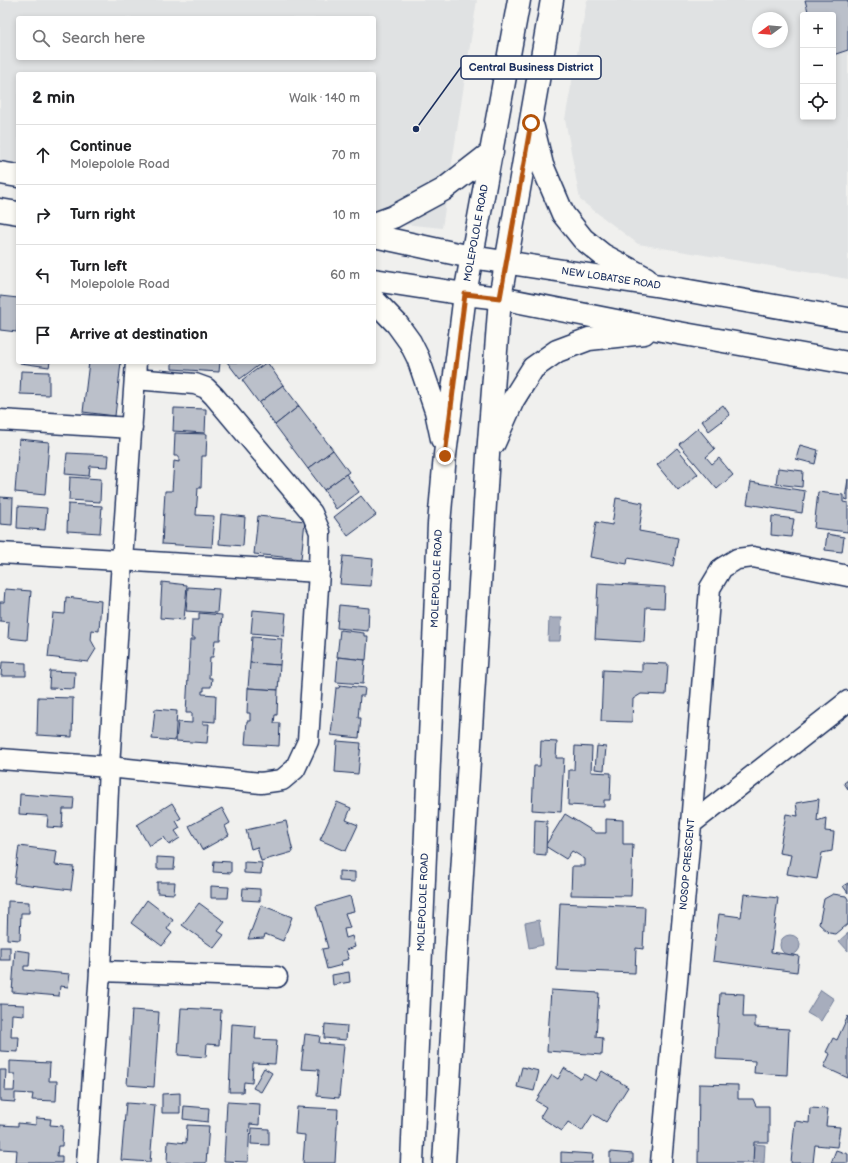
<!DOCTYPE html>
<html lang="en">
<head>
<meta charset="utf-8">
<style>
	body { margin:0; font-family:"Balsamiq Sans",sans-serif; background:#f2f2f2; color:#202124 }
	.controls { position:absolute; right:12px; top:12px; display:grid; overflow:hidden; border-radius:4px; box-shadow:0 2px 6px #0003 }
	.controls button { width:36px; height:36px; display:grid; place-items:center; padding:0; border:0; border-bottom:1px solid #e0e0e0; background:#fff; color:#202124; font:20px sans-serif }
	.compass { position:absolute; left:752px; top:12px; width:36px; height:36px; border-radius:50%; background:#fff; box-shadow:0 2px 6px #0003; rotate:254deg }
	.stop { position:absolute; width:12px; height:12px; margin:-9px; border:3px solid #b45309; border-radius:50%; background:#fff }
	.stop.end { background:#b45309; border-color:#fff; box-shadow:0 1px 4px #0008 }
	.list { margin:0; padding:0; list-style:none }
	h2 { display:flex; justify-content:space-between; align-items:center; height:52px; margin:0; padding:0 16px; font-size:17px }
	h2 small { font-size:13px; font-weight:400; color:#757577 }
	.list li { display:grid; grid-template-columns:26px 1fr auto; gap:12px; align-items:center; box-sizing:border-box; height:60px; padding:0 16px; border-top:1px solid #e0e0e0 }
	.list b { display:block; font-size:15px; white-space:nowrap }
	.list p { margin:0; font-size:13px; white-space:nowrap; color:#757577 }
	.list em { font-size:13px; font-style:normal; color:#757577 }
	.icon { flex:none; width:22px; height:22px; fill:none; stroke:currentColor; stroke-width:2; stroke-linecap:round; stroke-linejoin:round }
	.map { position:relative; flex:none; width:848px; height:1163px; overflow:hidden }
	.search { position:absolute; background:#fff; box-shadow:0 2px 6px #0003; left:16px; top:16px; width:360px; height:44px; display:flex; align-items:center; gap:10px; box-sizing:border-box; padding:0 14px; border-radius:4px; color:#757577; font-size:15px }
	.panel { position:absolute; background:#fff; box-shadow:0 2px 6px #0003; left:16px; top:72px; width:360px; height:292px; border-radius:4px }
	.map>svg:first-child { display:block }
	.built { fill:#e0e2e3; fill-rule:evenodd }
	.water { fill:#a7adbd; stroke:#6f7b97 }
	.building { fill:#bbc0ca; stroke:#1b2f5e }
	.lines { fill:none; stroke-linecap:round; stroke-linejoin:round }
	.minor-casing { stroke:#1b2f5e; stroke-width:23 }
	.major-casing { stroke:#1b2f5e; stroke-width:25 }
	.minor { stroke:#fdfcf7; stroke-width:20 }
	.major { stroke:#fdfcf7; stroke-width:22 }
	.route { stroke:#b45309; stroke-width:5 }
	.labels { text-anchor:middle; dominant-baseline:central; stroke-width:3; stroke-linejoin:round; paint-order:stroke }
	.street-label { font-size:10px; fill:#1b2f5e; stroke:#fdfcf7 }
	.leader { fill:none; stroke:#1b2f5e; stroke-width:1.5 }
	.callout-dot { fill:#1b2f5e; stroke:#fdfcf7; stroke-width:1.5 }
	.callout { fill:#fdfcf7; stroke:#1b2f5e; stroke-width:1.5 }
	.callout-label { font-size:11px; text-anchor:middle; font-weight:bold; fill:#1b2f5e }
</style>
</head>
<body>
<div class="map">
<svg width="848" height="1163" viewBox="0 0 848 1163">
	<rect width="100%" height="100%" fill="#f0f0ee"/>
	<filter id="ink" filterUnits="userSpaceOnUse"><feTurbulence type="fractalNoise" baseFrequency=".025" numOctaves="2"/><feDisplacementMap in="SourceGraphic" scale="8" xChannelSelector="R" yChannelSelector="G"/><feConvolveMatrix kernelMatrix="1 2 1 2 8 2 1 2 1" color-interpolation-filters="sRGB"/></filter>
	<g filter="url(#ink)">
		<g class="built">
			<path d="M 0,0 L 477,0 L 442,228 L 374,221 L 374,74 L 18,74 L 18,186 L 0,184 ZM 18,18 L 374,18 L 374,58 L 18,58 Z"/>
			<path d="M 587,0 L 848,0 L 848,279 L 638,244 L 580,200 L 565,119 ZM 803,15 L 833,15 L 833,117 L 803,117 ZM 758,18 L 782,18 L 782,42 L 758,42 Z"/>
		</g>
		<g class="water">
			<polygon points="549,618 562,618 560,641 548,641"/>
			<polygon points="539,920 543,945 529,948 525,923"/>
			<polygon points="848,933 848,951 839,941"/>
			<circle cx="790" cy="945" r="10"/>
			<polygon points="821,990 834,999 821,1021 807,1013"/>
			<polygon points="754,1144 765,1145 764,1163 753,1163"/>
		</g>
		<g class="building">
			<polygon points="805,0 848,0 848,50 833,55 833,15 809,15"/>
			<polygon points="0,296 18,298 17,332 0,330"/>
			<polygon points="20,362 50,362 49,367 20,363"/>
			<polygon points="89,362 121,362 115,416 83,412"/>
			<polygon points="172,362 220,362 219,372 172,369"/>
			<polygon points="227,362 263,362 240,379"/>
			<polygon points="267,362 283,385 259,403 242,380"/>
			<polygon points="21,371 49,372 49,395 20,394"/>
			<polygon points="283,385 299,406 275,425 259,403"/>
			<polygon points="723,405 730,415 709,431 702,421"/>
			<polygon points="299,406 333,450 308,469 275,425"/>
			<polygon points="174,408 206,409 205,433 173,431"/>
			<polygon points="698,428 715,449 706,457 712,464 719,458 733,475 717,489 679,444"/>
			<polygon points="175,433 207,434 206,456 202,456 201,488 198,488 196,515 214,516 212,547 162,544 165,491 172,491 174,461 179,462 179,456 174,456"/>
			<polygon points="19,439 49,442 45,495 15,492"/>
			<polygon points="800,445 818,450 815,464 796,459"/>
			<polygon points="677,448 698,474 678,491 657,465"/>
			<polygon points="333,450 349,472 324,490 308,469"/>
			<polygon points="67,453 109,455 108,467 90,466 89,476 65,474"/>
			<polygon points="778,468 803,471 802,487 776,484"/>
			<polygon points="346,474 359,492 336,509 324,490"/>
			<polygon points="70,477 101,479 100,502 69,500"/>
			<polygon points="848,479 848,500 845,499"/>
			<polygon points="751,482 805,491 802,513 747,504"/>
			<polygon points="818,492 843,495 843,502 848,503 848,532 814,528"/>
			<polygon points="361,496 376,515 348,536 334,517"/>
			<polygon points="0,497 13,498 12,525 0,524"/>
			<polygon points="616,498 643,503 639,531 678,538 673,566 628,558 627,564 590,557 596,522 612,525"/>
			<polygon points="68,504 102,506 100,533 67,531"/>
			<polygon points="18,506 47,508 45,530 17,528"/>
			<polygon points="221,514 245,517 243,546 219,544"/>
			<polygon points="258,516 305,521 301,559 254,554"/>
			<polygon points="772,516 794,519 791,537 771,535"/>
			<polygon points="827,534 844,537 842,552 825,550"/>
			<polygon points="343,556 373,559 371,586 340,584"/>
			<polygon points="162,582 187,585 184,620 160,618"/>
			<polygon points="598,583 665,587 664,608 646,607 644,642 595,639"/>
			<polygon points="188,587 219,589 217,613 186,611"/>
			<polygon points="5,589 31,591 27,640 8,638 9,622 0,621 0,602 4,602"/>
			<polygon points="66,597 101,601 99,631 92,630 91,640 96,649 88,662 48,657 53,613 65,614"/>
			<polygon points="339,605 369,608 368,631 337,628"/>
			<polygon points="253,610 286,613 284,636 251,633"/>
			<polygon points="199,613 222,615 220,640 215,640 213,657 210,657 209,678 212,678 211,687 204,687 204,691 202,691 202,694 216,695 215,722 203,721 203,724 209,724 207,743 176,741 178,722 192,723 192,713 186,713 190,640 195,640 195,638 191,638 192,620 199,620"/>
			<polygon points="340,630 364,633 364,636 368,636 366,660 337,657"/>
			<polygon points="252,637 282,639 280,665 250,663"/>
			<polygon points="338,657 365,660 363,684 336,682"/>
			<polygon points="2,662 26,663 26,676 1,676"/>
			<polygon points="250,663 280,665 278,690 248,688"/>
			<polygon points="642,663 668,664 666,695 641,694 633,699 632,722 601,721 603,670 642,672"/>
			<polygon points="50,671 75,672 74,689 49,688"/>
			<polygon points="340,685 365,688 364,696 360,696 358,718 361,718 359,738 331,735 336,688 339,688"/>
			<polygon points="248,688 278,690 277,715 275,715 274,723 280,723 279,746 245,744 247,721 250,721 250,713 247,713"/>
			<polygon points="38,697 73,698 72,737 37,735"/>
			<polygon points="155,709 177,711 175,741 152,739"/>
			<polygon points="337,741 361,743 358,774 335,772"/>
			<polygon points="541,741 557,742 556,758 564,758 561,812 532,810 534,766 540,766"/>
			<polygon points="575,746 592,747 591,772 611,773 610,800 604,800 604,807 568,805 569,770 574,770"/>
			<polygon points="597,746 606,747 604,770 595,769"/>
			<polygon points="848,780 848,789 844,783"/>
			<polygon points="20,794 74,798 73,809 63,809 62,828 47,827 48,816 19,814"/>
			<polygon points="819,799 817,821 826,818 825,831 834,832 832,851 822,853 817,879 787,874 791,855 779,853 786,814 798,816 796,803"/>
			<polygon points="337,802 351,808 346,820 358,825 346,851 320,840"/>
			<polygon points="172,803 181,818 176,821 180,828 175,831 180,838 169,845 164,837 149,846 137,825"/>
			<polygon points="222,808 230,823 225,826 229,835 202,850 189,826"/>
			<polygon points="565,814 596,833 606,833 606,819 623,820 623,844 633,844 631,896 571,895 572,866 585,866 585,859 572,851 566,859 545,846"/>
			<polygon points="535,820 547,821 546,855 534,854"/>
			<polygon points="286,821 293,852 261,861 257,847 251,849 246,830"/>
			<polygon points="19,846 57,851 55,865 74,867 71,890 14,883"/>
			<polygon points="157,857 175,858 174,869 157,869"/>
			<polygon points="214,861 231,862 231,873 213,872"/>
			<polygon points="244,862 262,863 261,874 244,873"/>
			<polygon points="339,871 355,872 355,882 339,881"/>
			<polygon points="157,882 175,882 174,894 157,893"/>
			<polygon points="848,883 848,893 843,886"/>
			<polygon points="211,886 229,887 228,898 211,898"/>
			<polygon points="243,888 260,889 260,901 242,900"/>
			<polygon points="744,894 778,898 771,952 799,956 797,972 713,961 719,914 741,917"/>
			<polygon points="833,894 846,896 848,899 848,924 836,934 829,933 819,924 824,899"/>
			<polygon points="350,896 354,911 345,913 350,928 344,929 346,938 352,936 355,947 346,950 349,959 341,961 342,965 327,969 322,949 328,948 316,906"/>
			<polygon points="147,900 173,920 167,929 172,933 162,946 131,923"/>
			<polygon points="8,901 29,902 29,913 21,913 20,940 7,939"/>
			<polygon points="199,903 225,922 218,931 224,935 214,948 182,925"/>
			<polygon points="560,903 645,907 643,949 636,948 635,973 557,970"/>
			<polygon points="261,905 292,917 283,941 265,934 264,938 248,939"/>
			<rect x="0" y="947" width="10" height="13"/>
			<polygon points="15,950 30,952 29,966 24,966 24,970 70,974 68,987 60,986 59,996 12,992"/>
			<polygon points="349,972 350,982 333,985 332,975"/>
			<polygon points="551,990 599,993 596,1037 603,1038 602,1055 547,1051"/>
			<polygon points="720,993 744,994 743,1017 755,1017 755,1027 789,1029 787,1075 754,1073 755,1061 716,1059"/>
			<polygon points="0,1004 24,1005 24,1015 12,1014 11,1037 19,1037 18,1052 0,1051"/>
			<polygon points="181,1008 221,1010 219,1045 207,1044 206,1057 178,1055"/>
			<polygon points="132,1010 159,1012 154,1087 127,1085"/>
			<polygon points="848,1016 848,1078 824,1067 830,1054 826,1052 833,1038 837,1040"/>
			<polygon points="232,1024 256,1026 255,1039 277,1040 275,1064 253,1063 252,1083 244,1082 243,1092 229,1092"/>
			<polygon points="325,1024 347,1026 346,1040 324,1038"/>
			<polygon points="305,1034 320,1036 319,1043 344,1045 339,1098 317,1096 319,1070 301,1069"/>
			<polygon points="10,1061 50,1063 49,1081 57,1081 56,1101 32,1100 33,1094 15,1093 15,1102 0,1101 0,1070 6,1070 5,1091 14,1091 15,1074 10,1074"/>
			<polygon points="522,1067 539,1071 534,1091 517,1087"/>
			<polygon points="264,1068 272,1073 261,1092 253,1088"/>
			<polygon points="564,1068 581,1079 584,1074 596,1081 602,1071 628,1087 606,1122 593,1114 582,1131 568,1122 562,1131 540,1117 546,1107 536,1101 552,1075 558,1079"/>
			<polygon points="699,1084 738,1085 738,1099 753,1099 756,1106 769,1106 769,1142 754,1142 753,1163 698,1163"/>
			<polygon points="180,1093 180,1113 162,1113 162,1094"/>
			<polygon points="227,1102 260,1104 259,1125 250,1124 248,1162 224,1161"/>
			<polygon points="126,1103 155,1105 150,1162 121,1160"/>
			<polygon points="184,1106 209,1108 208,1122 183,1119"/>
			<polygon points="297,1107 338,1109 335,1163 303,1163 305,1135 295,1134"/>
			<polygon points="810,1108 828,1109 826,1126 840,1127 837,1147 815,1145 813,1163 791,1163 795,1121 809,1123"/>
			<polygon points="36,1118 51,1119 50,1125 63,1126 62,1146 58,1146 57,1156 62,1156 62,1163 16,1163 17,1150 0,1149 0,1125 18,1126 18,1123 36,1125"/>
			<polygon points="187,1125 209,1126 206,1163 167,1163 168,1141 186,1143"/>
			<polygon points="252,1128 269,1129 269,1145 251,1144"/>
			<polygon points="836,1150 848,1154 848,1163 831,1163"/>
			<polygon points="561,1152 593,1154 592,1163 561,1163"/>
			<polygon points="610,1152 633,1154 633,1163 610,1163"/>
		</g>
		<g class="lines">
			<g class="minor-casing">
				<g id="minor">
					<polyline points="0,420 132,428"/>
					<polyline points="0,553 319,572"/>
					<polyline points="0,759 109,767 261,783 282,780 295,769 308,741 319,572 320,532 312,513 214,396 206,388 195,384 135,379"/>
					<polyline points="691,824 848,701"/>
					<polyline points="100,971 277,977"/>
					<polyline points="87,1163 100,971 109,767 122,560 136,362"/>
					<path id="s1" d="M 661,1163 L 691,824 L 710,588 L 722,568 L 737,559 L 753,557 L 848,576"/>
				</g>
			</g>
			<g class="major-casing">
				<g id="major">
					<polyline points="533,128 542,165 563,214 583,239 603,255 646,278"/>
					<polyline points="0,173 18,176"/>
					<polyline points="0,210 18,213"/>
					<polyline points="374,224 393,217 443,190 492,152"/>
					<path id="s2" d="M 374,236 L 471,257 L 661,286 L 848,319"/>
					<polyline points="374,280 465,294 500,298 667,331 848,363"/>
					<polyline points="374,300 397,324 410,342 418,358 436,411 442,439"/>
					<polyline points="494,443 513,400 533,368 557,351 589,339 644,333"/>
					<path id="s3" d="M 412,1163 L 439,524 L 445,455 L 465,294 L 519,0"/>
					<polyline points="444,1163 488,455 500,298 552,0"/>
				</g>
			</g>
			<use href="#minor" class="minor"/>
			<use href="#major" class="major"/>
		</g>
	</g>
	<g class="lines" filter="url(#ink)">
		<polyline class="route" points="445,456 465,294 500,298 531,123"/>
	</g>
	<g class="labels">
		<g class="street-label">
			<text stroke="none"><textPath href="#s3" startOffset="933">MOLEPOLOLE ROAD</textPath></text>
			<text stroke="none"><textPath href="#s2" startOffset="241">NEW LOBATSE ROAD</textPath></text>
			<text stroke="none"><textPath href="#s3" startOffset="585">MOLEPOLOLE ROAD</textPath></text>
			<text stroke="none"><textPath href="#s1" startOffset="300">NOSOP CRESCENT</textPath></text>
			<text stroke="none"><textPath href="#s3" startOffset="261">MOLEPOLOLE ROAD</textPath></text>
		</g>
	</g>
	<path class="leader" d="M416 129L461 67"/>
	<circle class="callout-dot" cx="416" cy="129" r="4"/>
	<rect class="callout" x="461" y="56" width="140" height="23" rx="4"/>
	<g class="callout-label">
		<text x="531" y="71">Central Business District</text>
	</g>
</svg>
<div class="controls">
<button>+</button>
<button>−</button>
<button><svg class="icon" aria-label="locate" viewBox="0 0 24 24"><circle cx="12" cy="12" r="6"/><path d="M12 2v4M12 18v4M2 12h4M18 12h4"/></svg></button>
</div>
<svg class="compass" viewBox="-18 -18 36 36"><path d="M0-13l5 13h-10z" fill="#e53935"/><path d="M0 13l5-13h-10z" fill="#757577"/></svg>
<div class="stop" style="left:531px;top:123px"></div>
<div class="stop end" style="left:445px;top:456px"></div>
<div class="search"><svg class="icon" aria-label="search" viewBox="0 0 24 24"><circle cx="10" cy="10" r="6"/><path d="M15 15l6 6"/></svg>Search here</div>
<section class="panel">
<h2>2 min<small>Walk · 140 m</small></h2>
<ul class="list">
<li><svg class="icon" aria-label="ahead" viewBox="0 0 24 24"><path d="M12 20V5M6 11l6-6 6 6"/></svg><div><b>Continue</b><p>Molepolole Road</p></div><em>70 m</em></li>
<li><svg class="icon" aria-label="right" viewBox="0 0 24 24"><path d="M7 20v-9h11M14 6l5 5-5 5"/></svg><div><b>Turn right</b></div><em>10 m</em></li>
<li><svg class="icon" aria-label="left" viewBox="0 0 24 24"><path d="M17 20v-9H6M10 6l-5 5 5 5"/></svg><div><b>Turn left</b><p>Molepolole Road</p></div><em>60 m</em></li>
<li><svg class="icon" aria-label="arrive" viewBox="0 0 24 24"><path d="M6 21V4h12l-3 4 3 4H6"/></svg><div><b>Arrive at destination</b></div></li>
</ul>
</section>
</div>
</body>
</html>
